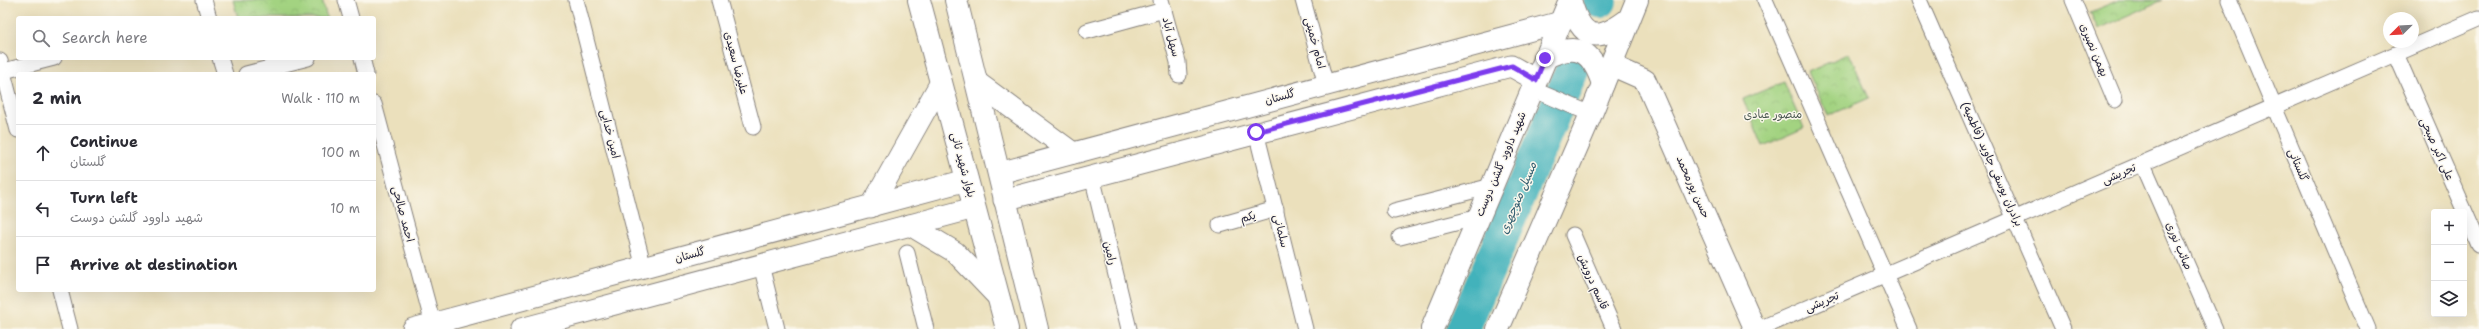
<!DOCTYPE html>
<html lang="en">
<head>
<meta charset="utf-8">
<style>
	body { margin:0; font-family:"Shantell Sans","Playpen Sans Arabic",sans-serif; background:#f7f7f7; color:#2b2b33 }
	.controls { position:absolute; right:12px; bottom:12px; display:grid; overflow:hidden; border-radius:4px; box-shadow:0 4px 16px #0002 }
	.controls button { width:36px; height:36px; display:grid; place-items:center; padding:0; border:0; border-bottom:1px solid #e1e1e2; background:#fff; color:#2b2b33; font:20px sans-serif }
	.compass { position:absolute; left:2383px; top:12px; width:36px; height:36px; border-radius:50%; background:#fff; box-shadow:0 4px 16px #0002; rotate:246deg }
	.stop { position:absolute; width:12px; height:12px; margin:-9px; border:3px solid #7c3aed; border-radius:50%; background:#fff }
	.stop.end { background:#7c3aed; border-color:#fff; box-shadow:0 1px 4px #0008 }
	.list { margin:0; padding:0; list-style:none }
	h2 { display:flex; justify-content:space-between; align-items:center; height:52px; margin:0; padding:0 16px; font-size:17px }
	h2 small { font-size:13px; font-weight:400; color:#7c7c81 }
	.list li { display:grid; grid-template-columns:26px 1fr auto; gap:12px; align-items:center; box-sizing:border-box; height:56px; padding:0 16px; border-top:1px solid #e1e1e2 }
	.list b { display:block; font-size:15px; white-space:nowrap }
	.list p { margin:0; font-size:13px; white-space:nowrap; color:#7c7c81 }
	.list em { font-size:13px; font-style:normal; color:#7c7c81 }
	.icon { flex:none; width:22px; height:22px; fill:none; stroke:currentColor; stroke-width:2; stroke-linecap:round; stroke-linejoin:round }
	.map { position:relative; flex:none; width:2479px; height:329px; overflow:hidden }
	.search { position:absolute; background:#fff; box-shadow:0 4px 16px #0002; left:16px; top:16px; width:360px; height:44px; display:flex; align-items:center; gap:10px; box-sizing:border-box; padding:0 14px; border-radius:4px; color:#7c7c81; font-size:15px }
	.panel { position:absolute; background:#fff; box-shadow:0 4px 16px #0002; left:16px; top:72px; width:360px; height:220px; border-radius:4px }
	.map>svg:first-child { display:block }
	.park { fill:url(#park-crowns); stroke:#627a5e }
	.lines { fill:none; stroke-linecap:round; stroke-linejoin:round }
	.river { stroke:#42b2bb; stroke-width:34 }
	.street-casing { stroke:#86817c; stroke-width:17 }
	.secondary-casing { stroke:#86817c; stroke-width:23 }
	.primary-casing { stroke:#86817c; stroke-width:24 }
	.street { stroke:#fff; stroke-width:15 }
	.secondary { stroke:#fff; stroke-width:21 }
	.primary { stroke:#fff; stroke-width:22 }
	.route { stroke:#7c3aed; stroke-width:5 }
	.labels { text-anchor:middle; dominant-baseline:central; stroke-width:3; stroke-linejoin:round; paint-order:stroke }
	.street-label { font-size:11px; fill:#22223b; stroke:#fbf7ec }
	.park-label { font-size:11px; fill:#495750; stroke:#fbf7ec }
	.water-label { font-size:12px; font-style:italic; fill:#2f5c6e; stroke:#fbf7ec }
</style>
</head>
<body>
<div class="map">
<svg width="2479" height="329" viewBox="0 0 2479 329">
	<defs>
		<pattern id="park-crowns" width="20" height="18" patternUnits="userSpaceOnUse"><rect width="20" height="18" fill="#a3d381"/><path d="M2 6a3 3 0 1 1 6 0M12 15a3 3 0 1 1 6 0" fill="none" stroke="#8cb570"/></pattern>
	</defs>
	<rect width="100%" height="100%" fill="#fbf7ec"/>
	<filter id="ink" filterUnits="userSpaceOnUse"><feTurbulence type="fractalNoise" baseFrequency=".025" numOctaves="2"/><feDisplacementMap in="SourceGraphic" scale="8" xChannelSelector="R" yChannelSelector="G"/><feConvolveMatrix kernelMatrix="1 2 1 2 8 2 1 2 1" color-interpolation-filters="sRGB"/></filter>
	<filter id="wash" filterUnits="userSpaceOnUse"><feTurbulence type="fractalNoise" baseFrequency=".012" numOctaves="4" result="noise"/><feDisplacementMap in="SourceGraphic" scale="16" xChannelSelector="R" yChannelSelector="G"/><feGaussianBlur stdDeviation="0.9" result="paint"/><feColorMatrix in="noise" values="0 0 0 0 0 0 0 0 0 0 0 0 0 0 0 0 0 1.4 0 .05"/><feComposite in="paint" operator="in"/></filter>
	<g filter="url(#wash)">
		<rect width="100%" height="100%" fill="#ebe0bc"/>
		<g class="park">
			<polygon points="233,0 322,0 327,18 238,18"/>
			<polygon points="2119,0 2163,0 2098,29 2090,12"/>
			<polygon points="1849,53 1869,98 1828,116 1808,72"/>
			<polygon points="1784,82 1804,128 1763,146 1743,99"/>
		</g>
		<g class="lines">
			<g class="river">
				<polyline points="1600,1 1600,0"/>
				<polyline points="1463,329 1573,68"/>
			</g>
		</g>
	</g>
	<g filter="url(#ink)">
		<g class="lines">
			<g class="street-casing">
				<g id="street">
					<polyline points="204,0 209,18"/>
					<polyline points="346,0 351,18"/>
					<polyline points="576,0 644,268"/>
					<polyline points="719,0 753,127"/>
					<polyline points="1161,0 1178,62 1179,75"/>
					<polyline points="1303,0 1326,85"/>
					<polyline points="1765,0 1909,329"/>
					<polyline points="1919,0 2063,329"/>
					<polyline points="2073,0 2115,100"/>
					<polyline points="2229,0 2368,329"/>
					<polyline points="1087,31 1164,10"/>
					<polyline points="2396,54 2479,244"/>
					<polyline points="220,58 225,74"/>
					<polyline points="362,58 366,74"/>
					<polyline points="0,61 18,130"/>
					<polyline points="0,72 54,58"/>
					<polyline points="246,74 308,58"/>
					<polyline points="1532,89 1591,114"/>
					<polyline points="374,104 433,324"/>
					<polyline points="1256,132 1305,329"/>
					<polyline points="2143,164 2215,329"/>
					<polyline points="1092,176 1129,329"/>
					<polyline points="1394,211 1492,186"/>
					<polyline points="1220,225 1276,209"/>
					<polyline points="1573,235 1614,329"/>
					<polyline points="1400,237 1479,217"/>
					<polyline points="907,253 926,329"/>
					<polyline points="761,265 777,329"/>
					<polyline points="60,290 70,329"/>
					<polyline points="1759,329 2479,18"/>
				</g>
			</g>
			<g class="secondary-casing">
				<g id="secondary">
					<polyline points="1611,65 1645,80 1755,329"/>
					<polyline points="978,83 1073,153"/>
					<polyline points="999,173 1561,22"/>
					<polyline points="1004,200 1511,66 1536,80"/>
					<polyline points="871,207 941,82"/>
					<polyline points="910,225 955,252 999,298"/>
					<polyline points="413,329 967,180"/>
					<polyline points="521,329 974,208"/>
				</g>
			</g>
			<g class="primary-casing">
				<g id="primary">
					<polyline points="919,0 1007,329"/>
					<polyline points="956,0 1037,329"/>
					<path d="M 1570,0 C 1582,41 1597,43 1629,19"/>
					<path d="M 1545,58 C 1578,41 1592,51 1603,84"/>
					<polyline points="1432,329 1570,0"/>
					<polyline points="1498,329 1591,114 1637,0"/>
				</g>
			</g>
			<use href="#street" class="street"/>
			<use href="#secondary" class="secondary"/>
			<use href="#primary" class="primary"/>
		</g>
	</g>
	<g class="lines" filter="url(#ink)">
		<polyline class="route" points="1256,132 1512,66 1536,80 1545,58"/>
	</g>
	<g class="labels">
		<g class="street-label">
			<text transform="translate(1171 37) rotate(75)">سهل آباد</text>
			<text transform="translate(1315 43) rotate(75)">امام خمینی</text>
			<text transform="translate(2094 50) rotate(67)">بهمن نصیری</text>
			<text transform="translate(736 63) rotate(75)">علیرضا سعیدی</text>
			<text transform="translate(1280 97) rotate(-15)">گلستان</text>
			<text transform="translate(610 134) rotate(76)">امین خدایی</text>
			<text transform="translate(2437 149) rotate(66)">علی اکبر صبحی</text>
			<text transform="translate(1501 164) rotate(-67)">شهید داوود گلشن دوست</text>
			<text transform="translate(1992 164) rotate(66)">برادران یوسفی جاوید (فاطمیه)</text>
			<text transform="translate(963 165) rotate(75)">بلوار شهید ثانی</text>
			<text transform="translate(2298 165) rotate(67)">گلستانی</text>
			<text transform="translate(2119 174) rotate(-23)">تجریشی</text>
			<text transform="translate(1693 187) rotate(66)">حسن پورمحمد</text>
			<text transform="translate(403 214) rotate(75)">احمد صالحی</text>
			<text transform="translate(1248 217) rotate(-15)">یکم</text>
			<text transform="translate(1281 231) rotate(76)">سلمانی</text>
			<text transform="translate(2179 246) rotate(67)">صائب نوری</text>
			<text transform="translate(1110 253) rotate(76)">رامین</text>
			<text transform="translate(690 255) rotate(-15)">گلستان</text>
			<text transform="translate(1593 282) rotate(66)">قاسم درویش</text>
			<text transform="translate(1822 302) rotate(-23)">تجریشی</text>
		</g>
		<g class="park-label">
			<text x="1773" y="114">منصور عبادی</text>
		</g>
		<g class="water-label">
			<text transform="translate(1518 198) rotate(-67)">مسیل منوچهری</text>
		</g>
	</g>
</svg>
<div class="controls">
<button>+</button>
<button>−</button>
<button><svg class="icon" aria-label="layers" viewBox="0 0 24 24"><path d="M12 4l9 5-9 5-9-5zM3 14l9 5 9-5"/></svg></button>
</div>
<svg class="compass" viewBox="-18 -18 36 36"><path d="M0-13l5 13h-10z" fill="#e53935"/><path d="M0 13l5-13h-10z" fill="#7c7c81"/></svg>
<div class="stop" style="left:1256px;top:132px"></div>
<div class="stop end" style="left:1545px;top:58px"></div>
<div class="search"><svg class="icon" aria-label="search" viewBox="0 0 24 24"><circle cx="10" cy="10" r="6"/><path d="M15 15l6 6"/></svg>Search here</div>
<section class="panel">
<h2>2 min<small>Walk · 110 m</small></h2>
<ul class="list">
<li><svg class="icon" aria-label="ahead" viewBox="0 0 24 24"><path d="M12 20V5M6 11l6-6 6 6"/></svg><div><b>Continue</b><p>گلستان</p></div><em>100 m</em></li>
<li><svg class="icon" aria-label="left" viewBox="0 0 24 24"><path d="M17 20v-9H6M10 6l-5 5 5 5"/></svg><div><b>Turn left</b><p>شهید داوود گلشن دوست</p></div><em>10 m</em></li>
<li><svg class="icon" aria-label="arrive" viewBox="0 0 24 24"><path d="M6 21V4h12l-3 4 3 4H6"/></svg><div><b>Arrive at destination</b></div></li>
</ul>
</section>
</div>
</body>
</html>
